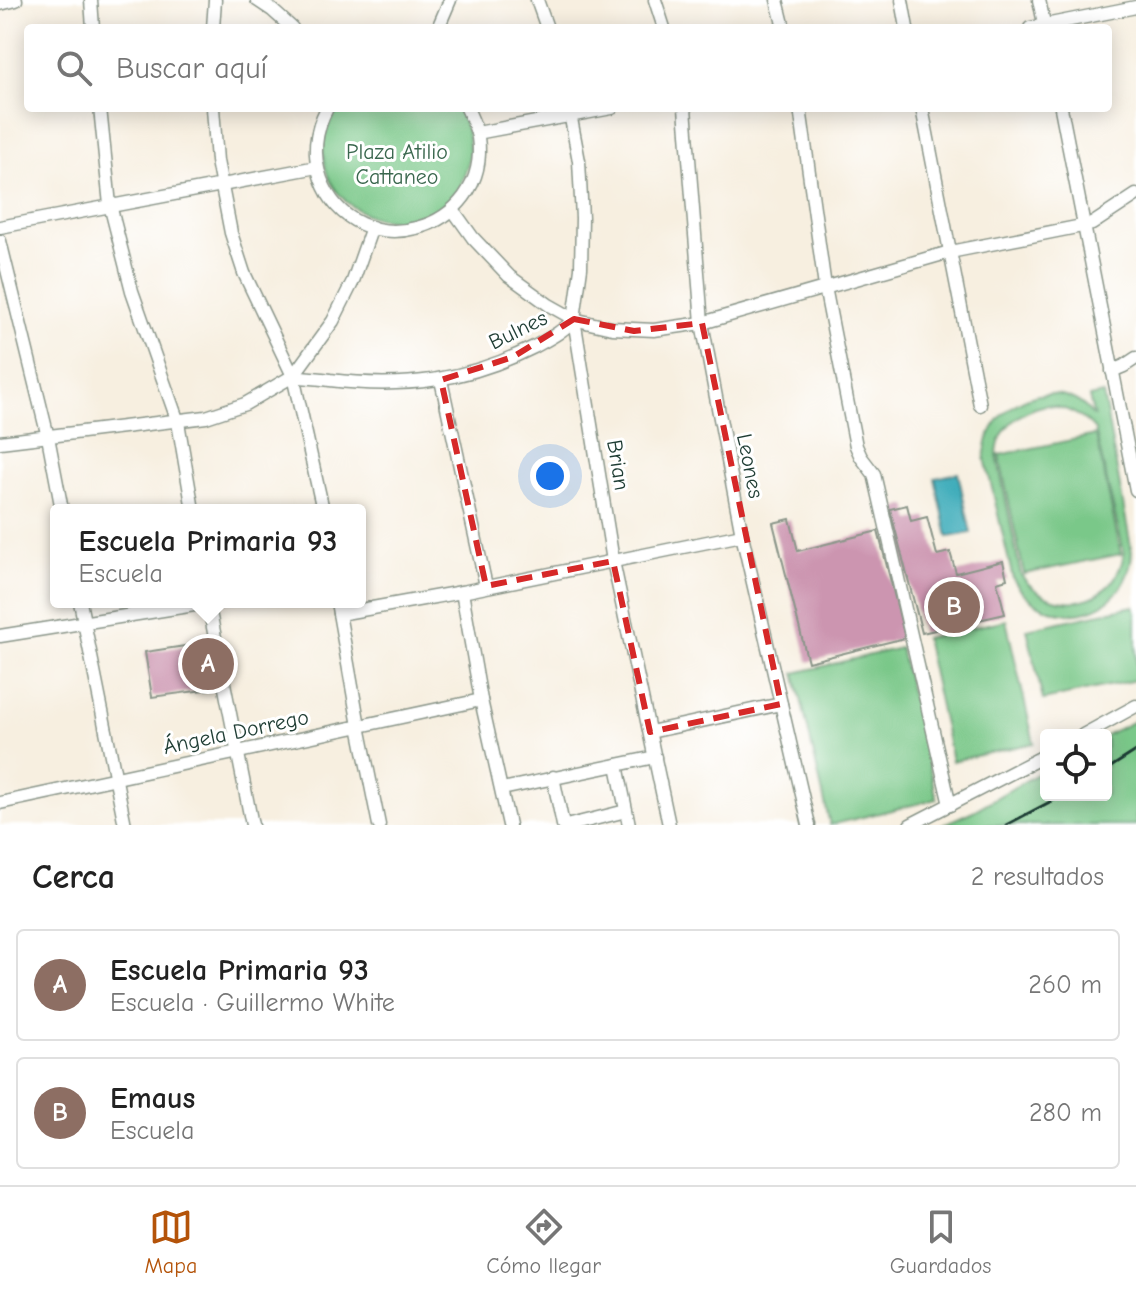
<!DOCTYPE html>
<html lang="es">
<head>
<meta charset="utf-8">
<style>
	body { margin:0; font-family:"Comic Neue",sans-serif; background:#f2f2f2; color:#222 }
	.controls { position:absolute; right:24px; bottom:24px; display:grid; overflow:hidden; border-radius:8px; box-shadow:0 4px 20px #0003 }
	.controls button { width:72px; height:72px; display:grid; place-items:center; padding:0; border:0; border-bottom:2px solid #e0e0e0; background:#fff; color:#222; font:40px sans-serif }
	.you { position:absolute; left:550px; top:476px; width:28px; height:28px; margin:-20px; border:6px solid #fff; border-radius:50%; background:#1a73e8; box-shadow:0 0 0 12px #1a73e833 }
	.badge { display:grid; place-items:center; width:52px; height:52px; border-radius:50%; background:#b45309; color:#fff; font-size:26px; font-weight:700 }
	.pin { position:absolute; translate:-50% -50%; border:4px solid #fff; box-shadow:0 2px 8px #0006 }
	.popup { position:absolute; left:50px; top:504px; width:316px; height:104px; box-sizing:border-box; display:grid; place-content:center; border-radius:8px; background:#fff; filter:drop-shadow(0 2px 6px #0005); font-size:26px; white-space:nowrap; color:#767676 }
	.popup b { font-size:30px; color:#222 }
	.popup::after { content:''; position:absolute; left:50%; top:100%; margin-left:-16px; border:16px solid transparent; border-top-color:#fff }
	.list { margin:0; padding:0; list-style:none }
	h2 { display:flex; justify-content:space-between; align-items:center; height:104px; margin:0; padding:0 32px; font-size:34px }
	h2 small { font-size:26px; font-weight:400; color:#767676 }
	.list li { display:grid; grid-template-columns:52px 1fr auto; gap:24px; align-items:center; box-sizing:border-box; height:112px; margin:0 16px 16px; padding:0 16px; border:2px solid #e0e0e0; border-radius:8px }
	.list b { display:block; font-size:30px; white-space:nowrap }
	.list p { margin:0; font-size:26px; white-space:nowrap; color:#767676 }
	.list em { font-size:26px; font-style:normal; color:#767676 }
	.icon { flex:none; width:44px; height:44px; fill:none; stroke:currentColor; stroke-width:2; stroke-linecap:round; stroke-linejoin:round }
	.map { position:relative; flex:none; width:1136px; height:825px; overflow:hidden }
	.search { position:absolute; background:#fff; box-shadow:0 4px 20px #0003; left:24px; right:24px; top:24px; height:88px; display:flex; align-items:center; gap:20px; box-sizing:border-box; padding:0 28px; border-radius:8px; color:#767676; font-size:30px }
	.sheet { height:360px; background:#fff }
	nav { display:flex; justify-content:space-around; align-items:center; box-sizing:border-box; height:112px; border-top:2px solid #e0e0e0; background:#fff; font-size:22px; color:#767676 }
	nav a { display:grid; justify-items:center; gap:4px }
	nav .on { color:#b45309 }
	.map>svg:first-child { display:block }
	.green { fill:#7ac889; stroke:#4c825e; stroke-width:2; fill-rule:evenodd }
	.water { fill:#3dacba; stroke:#2e7477; stroke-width:2 }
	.building { fill:#cc95b0 }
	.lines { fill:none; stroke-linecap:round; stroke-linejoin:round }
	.minor-casing { stroke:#8b968a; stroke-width:15 }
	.minor { stroke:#fff; stroke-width:12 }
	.rail { stroke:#1f3d34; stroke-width:3 }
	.marked { fill:none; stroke:#d62828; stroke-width:6; stroke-dasharray:16 10; stroke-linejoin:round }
	.labels { text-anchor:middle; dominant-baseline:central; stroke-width:6; stroke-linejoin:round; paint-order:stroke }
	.park-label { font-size:22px; fill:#3a674e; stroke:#fff }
	.street-label { font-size:22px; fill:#1f3d34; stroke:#fff }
</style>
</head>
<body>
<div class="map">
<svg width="1136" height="825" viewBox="0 0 1136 825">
	<rect width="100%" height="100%" fill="#fff"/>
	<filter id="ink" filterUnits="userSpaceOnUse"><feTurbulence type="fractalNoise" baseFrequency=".0125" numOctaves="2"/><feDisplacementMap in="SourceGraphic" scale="16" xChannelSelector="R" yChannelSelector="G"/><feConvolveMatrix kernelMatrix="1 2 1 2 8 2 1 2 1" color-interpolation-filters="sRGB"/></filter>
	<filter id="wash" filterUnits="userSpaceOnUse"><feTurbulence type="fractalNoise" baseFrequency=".006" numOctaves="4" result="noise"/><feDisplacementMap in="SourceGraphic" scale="32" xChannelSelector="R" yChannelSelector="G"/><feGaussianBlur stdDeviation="1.8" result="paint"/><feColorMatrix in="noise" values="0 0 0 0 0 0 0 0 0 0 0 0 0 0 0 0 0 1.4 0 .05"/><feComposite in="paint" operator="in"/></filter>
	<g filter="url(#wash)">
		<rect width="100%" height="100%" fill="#f7efe0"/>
		<g class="green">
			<path d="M 336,108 L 456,108 C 469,126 474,152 465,173 C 463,178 461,185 458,189 C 418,248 323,220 323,149 C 323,134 330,121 336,108 Z"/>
			<path d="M 1103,394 L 1132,552 C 1128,620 1046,635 1013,579 L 985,458 C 984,415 1035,379 1075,400 C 1083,404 1089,410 1094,417 L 1089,397 ZM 1046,405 C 1066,407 1082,415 1095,430 L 1124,553 C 1116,607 1052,618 1021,575 L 997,456 C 998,427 1020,411 1046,405 Z"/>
			<polygon points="1096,435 1121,554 1024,574 999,455"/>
			<polygon points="1134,606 1136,613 1136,680 1043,700 1027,629"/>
			<polygon points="1006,620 1034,743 952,761 925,638"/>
			<polygon points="900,648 937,799 830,825 795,673"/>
			<polygon points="1136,720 1136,825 942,825 973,811 1046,769 1046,795 1106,795 1106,735"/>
		</g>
		<polygon class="water" points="958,473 971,533 948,537 935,478"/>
		<g id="blocks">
			<g class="building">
				<polygon points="907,505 911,521 927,517 937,555 950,552 956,573 1003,561 1007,579 997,582 1005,614 922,633 890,509"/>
				<polygon points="790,519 798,551 878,531 905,638 808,662 773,523"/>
				<polygon points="205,643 212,689 152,697 145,652"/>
			</g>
		</g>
	</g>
	<g filter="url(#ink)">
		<use href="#blocks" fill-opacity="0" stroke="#8b968a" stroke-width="2"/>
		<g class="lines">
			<g class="minor-casing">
				<g id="minor">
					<polyline points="91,0 93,28"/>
					<polyline points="257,0 272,10 292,28"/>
					<polyline points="537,0 547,28"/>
					<polyline points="655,0 664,28"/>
					<polyline points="777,0 784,28"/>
					<polyline points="902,0 907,28"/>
					<polyline points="1039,0 1045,28"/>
					<polyline points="0,4 16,0"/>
					<polyline points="213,28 215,0"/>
					<polyline points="438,28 450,0"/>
					<polyline points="1030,28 1136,7"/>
					<polyline points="100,108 110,205 132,291 178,422 193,510"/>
					<polyline points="213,108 217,161 231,233 244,273 293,376 323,510"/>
					<path d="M 327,108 C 315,131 312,154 321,179 C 354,269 492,233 478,137 C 476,127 471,117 467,108"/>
					<polyline points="569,108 579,161 582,218 581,268 574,319 613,561 669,825"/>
					<polyline points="685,108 702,323 742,535 809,825"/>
					<polyline points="800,108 825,287 856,446 861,457 874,474 950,805"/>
					<polyline points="922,108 980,405"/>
					<polyline points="1061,108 1136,490"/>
					<polyline points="477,133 612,108"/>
					<polyline points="453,210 473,238 509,276 549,305 574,319 590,323 612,328 654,330 702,323 950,252 1092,224 1136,195"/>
					<polyline points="0,227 317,167"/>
					<polyline points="0,241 48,437 62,510"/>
					<polyline points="1112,371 1124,366 1136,358"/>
					<path d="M 293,376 C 305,378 318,378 330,380 C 403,389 467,381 534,347 C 548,339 563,332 574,319"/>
					<polyline points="441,380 486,586"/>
					<polyline points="0,442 206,417 245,404 293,376 333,321 353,281 372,227"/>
					<polyline points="462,592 481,700 509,825"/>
					<polyline points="80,602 125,825"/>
					<polyline points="208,602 252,825"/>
					<polyline points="337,602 359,726 379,825"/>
					<polyline points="339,614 462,592 742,535"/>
					<polyline points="0,636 213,602"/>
					<polyline points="650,732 781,704"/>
					<polyline points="1083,735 1136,706"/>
					<polyline points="617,765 629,825"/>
					<polyline points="553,777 563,825"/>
					<polyline points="502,789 655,757"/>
					<polyline points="0,803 481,700"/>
					<polyline points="570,825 626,811"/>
					<polyline points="910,825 1046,755"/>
				</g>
			</g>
			<use href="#minor" class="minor"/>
			<g class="rail">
				<polyline points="1106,770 1136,751"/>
				<polyline points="1006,825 1063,795"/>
			</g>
		</g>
	</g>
	<path class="marked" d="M 574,319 L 634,331 L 702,323 L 781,704 L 650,732 L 613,561 L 486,586 L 441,380 L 513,357 Z"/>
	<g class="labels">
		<g class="park-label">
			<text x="397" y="152">Plaza Atilio<tspan x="397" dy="25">Cattaneo</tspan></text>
		</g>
		<g class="street-label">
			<text transform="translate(518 330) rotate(-26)">Bulnes</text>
			<text transform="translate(618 465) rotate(81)">Brian</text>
			<text transform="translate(750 466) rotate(79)">Leones</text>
			<text transform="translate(236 732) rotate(-12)">Ángela Dorrego</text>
		</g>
	</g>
</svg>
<div class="controls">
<button><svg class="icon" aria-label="locate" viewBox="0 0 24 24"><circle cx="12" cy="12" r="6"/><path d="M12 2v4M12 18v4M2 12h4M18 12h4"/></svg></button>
</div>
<div class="you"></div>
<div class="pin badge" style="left:208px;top:664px;background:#8d6e63">A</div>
<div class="popup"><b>Escuela Primaria 93</b>Escuela</div>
<div class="pin badge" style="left:954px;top:607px;background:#8d6e63">B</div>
<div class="search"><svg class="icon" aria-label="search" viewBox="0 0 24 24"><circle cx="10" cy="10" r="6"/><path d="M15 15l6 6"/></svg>Buscar aquí</div>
</div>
<section class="sheet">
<h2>Cerca<small>2 resultados</small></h2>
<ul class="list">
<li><span class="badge" style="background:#8d6e63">A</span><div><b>Escuela Primaria 93</b><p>Escuela · Guillermo White</p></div><em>260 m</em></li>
<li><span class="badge" style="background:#8d6e63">B</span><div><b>Emaus</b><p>Escuela</p></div><em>280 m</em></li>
</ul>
</section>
<nav>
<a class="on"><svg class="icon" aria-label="map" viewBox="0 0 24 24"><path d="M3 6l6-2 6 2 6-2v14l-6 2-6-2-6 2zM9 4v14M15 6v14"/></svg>Mapa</a>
<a><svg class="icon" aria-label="directions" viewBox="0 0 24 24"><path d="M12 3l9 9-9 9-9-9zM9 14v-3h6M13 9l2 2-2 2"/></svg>Cómo llegar</a>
<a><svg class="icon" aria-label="saved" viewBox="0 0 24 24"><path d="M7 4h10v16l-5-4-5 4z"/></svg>Guardados</a>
</nav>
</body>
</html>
